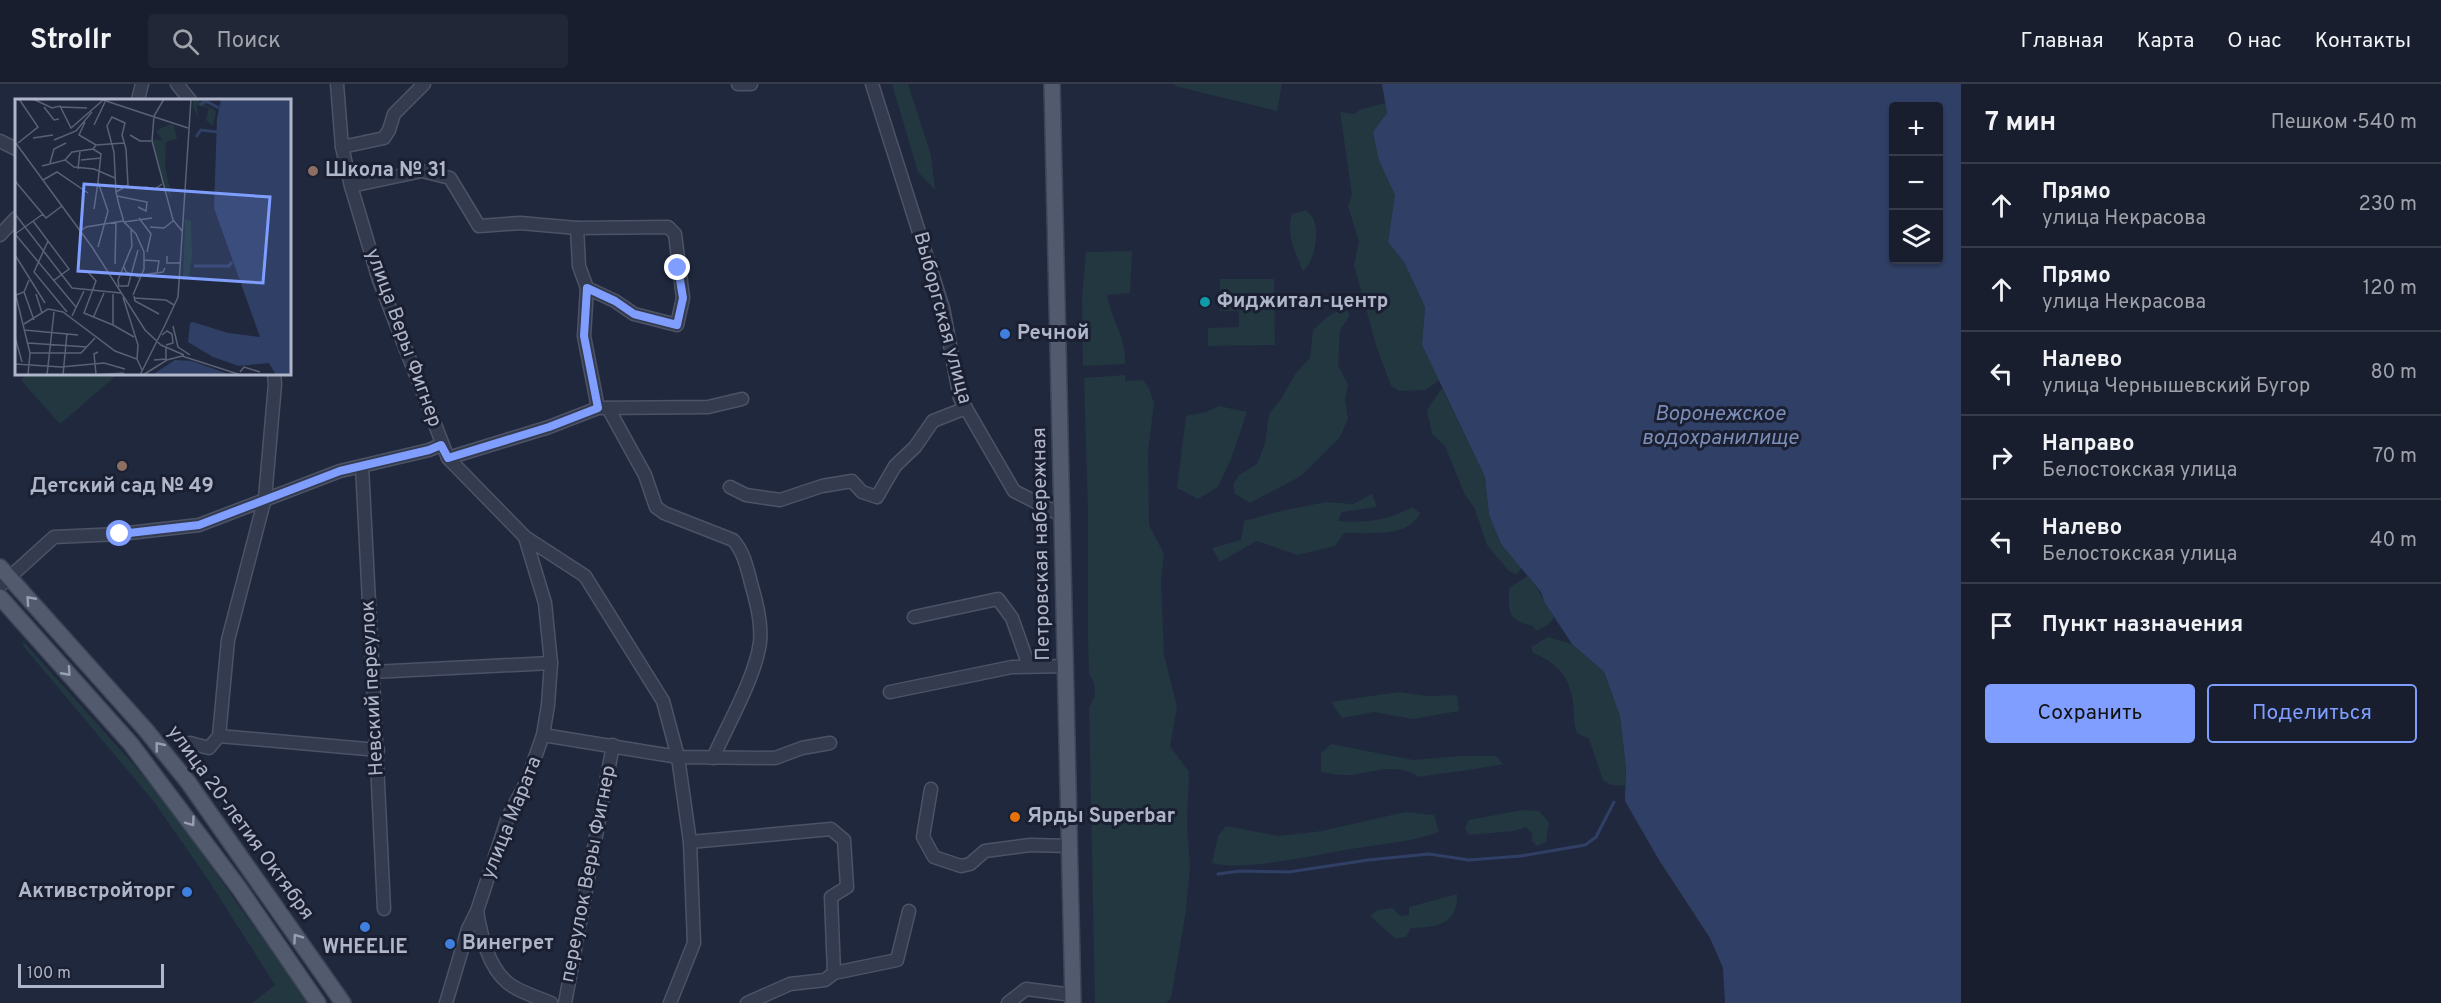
<!DOCTYPE html>
<html lang="ru">
<head>
<meta charset="utf-8">
<style>
	body { margin:0; font-family:Overpass,sans-serif; background:#212736; color:#f1f3f6 }
	.controls { position:absolute; right:18px; top:18px; display:grid; overflow:hidden; border-radius:6px; box-shadow:0 2px 4px #0004 }
	.controls button { width:54px; height:54px; display:grid; place-items:center; padding:0; border:0; border-bottom:2px solid #363c4a; background:#181e2e; color:#f1f3f6; font:30px sans-serif }
	.scale { position:absolute; left:18px; bottom:15px; width:146px; box-sizing:border-box; padding-left:6px; border:3px solid #b0b6c9; border-top:0; font-size:16px; line-height:21px; white-space:nowrap; color:#b0b6c9; -webkit-text-stroke:4px #1a2032; paint-order:stroke }
	.stop { position:absolute; width:18px; height:18px; margin:-14px; border:4px solid #7f9eff; border-radius:50%; background:#fff }
	.stop.end { background:#7f9eff; border-color:#fff; box-shadow:0 2px 6px #0008 }
	.list { margin:0; padding:0; list-style:none }
	h2 { display:flex; justify-content:space-between; align-items:center; height:78px; margin:0; padding:0 24px; font-size:26px }
	h2 small { font-size:20px; font-weight:400; color:#9fa2aa }
	.list li { display:grid; grid-template-columns:39px 1fr auto; gap:18px; align-items:center; box-sizing:border-box; height:84px; padding:0 24px; border-top:2px solid #363c4a }
	.list b { display:block; font-size:22px; white-space:nowrap }
	.list p { margin:0; font-size:20px; white-space:nowrap; color:#9fa2aa }
	.list em { font-size:20px; font-style:normal; color:#9fa2aa }
	.actions { display:flex; gap:12px; padding:18px 24px }
	.actions a { flex:1; padding:14px 0; border:2px solid #7f9eff; border-radius:6px; text-align:center; font-size:21px; color:#7f9eff }
	.actions .main { background:#7f9eff; color:#111 }
	.icon { flex:none; width:33px; height:33px; fill:none; stroke:currentColor; stroke-width:2; stroke-linecap:round; stroke-linejoin:round }
	.map { position:relative; flex:none; width:1961px; height:919px; overflow:hidden }
	header { display:flex; align-items:center; gap:36px; box-sizing:border-box; height:84px; padding:0 30px; background:#181e2e; border-bottom:2px solid #363c4a }
	header strong { font-size:28px }
	nav { display:flex; gap:33px; margin-inline-start:auto; font-size:21px }
	.search { width:420px; height:54px; background:#212736; display:flex; align-items:center; gap:15px; box-sizing:border-box; padding:0 21px; border-radius:6px; color:#9fa2aa; font-size:22px }
	main { display:flex }
	aside { flex:1; background:#181e2e }
	.map>svg:first-child { display:block }
	.green { fill:#22373f }
	.water { fill:#303f65; fill-rule:evenodd }
	.lines { fill:none; stroke-linecap:round; stroke-linejoin:round }
	.stream { stroke:#303f65; stroke-width:3 }
	.minor-casing { stroke:#4c5366; stroke-width:15 }
	.major-casing { stroke:#3d4457; stroke-width:18 }
	.minor { stroke:#343b4e; stroke-width:12 }
	.major { stroke:#525a6e; stroke-width:15 }
	.oneway { stroke:#989fb2 }
	.route { stroke:#7f9eff; stroke-width:8 }
	.education-dot { fill:#8d6e63; stroke:#1a2032; stroke-width:2 }
	.culture-dot { fill:#0f9aa8; stroke:#1a2032; stroke-width:2 }
	.shop-dot { fill:#3f7fe0; stroke:#1a2032; stroke-width:2 }
	.food-dot { fill:#e8710a; stroke:#1a2032; stroke-width:2 }
	.labels { text-anchor:middle; dominant-baseline:central; stroke-width:6; stroke-linejoin:round; paint-order:stroke }
	.poi-label { font-size:20px; font-weight:bold; fill:#b0b6c9; stroke:#1a2032; text-anchor:start }
	.street-label { font-size:20px; fill:#b0b6c9; stroke:#1a2032 }
	.water-label { font-size:21px; font-style:italic; fill:#7c8db8; stroke:#1a2032 }
	.inset-river { fill:none; stroke:#303f65; stroke-width:3 }
	.inset-road { fill:none; stroke:#5a6176; stroke-width:1.5 }
	.view { fill:#7f9eff; fill-opacity:0.15; stroke:#7f9eff; stroke-width:3 }
	.inset-edge { fill:none; stroke:#b0b6c9; stroke-width:3 }
</style>
</head>
<body>
<header>
<strong>Strollr</strong>
<div class="search"><svg class="icon" aria-label="search" viewBox="0 0 24 24"><circle cx="10" cy="10" r="6"/><path d="M15 15l6 6"/></svg>Поиск</div>
<nav><a>Главная</a><a>Карта</a><a>О нас</a><a>Контакты</a></nav>
</header>
<main>
<div class="map">
<svg width="1961" height="919" viewBox="0 0 1961 919">
	<rect width="100%" height="100%" fill="#20283e"/>
	<g class="green">
		<polygon points="892,0 908,0 931,71 935,106 918,88"/>
		<polygon points="1175,0 1282,0 1277,27 1175,2"/>
		<polygon points="1385,19 1387,29 1379,77 1395,111 1388,158 1404,178 1425,223 1422,261 1439,296 1426,306 1400,307 1391,302 1376,261 1354,181 1359,158 1348,122 1352,111 1340,28 1355,30 1359,26"/>
		<path d="M 1306,126 C 1308,129 1311,131 1313,134 C 1320,147 1315,177 1303,187 C 1295,168 1286,150 1292,130 Z"/>
		<path d="M 1132,167 L 1130,209 L 1107,211 C 1112,238 1126,251 1125,280 L 1083,282 L 1082,215 L 1086,168 Z"/>
		<polygon points="1220,195 1274,195 1275,261 1208,262 1208,244 1239,243 1239,227 1220,227"/>
		<polygon points="1344,224 1350,231 1340,246 1338,281 1348,301 1345,316 1348,335 1340,353 1301,392 1250,419 1235,410 1233,401 1239,391 1257,380 1265,360 1269,330 1281,315 1295,290 1310,274 1313,246 1327,233"/>
		<polygon points="28,290 118,290 60,340 21,296"/>
		<polygon points="1125,291 1125,297 1143,296 1149,304 1154,319 1148,369 1149,441 1164,470 1161,498 1164,571 1177,623 1170,662 1189,688 1187,741 1190,782 1186,827 1171,914 1166,919 1095,919 1089,623 1095,612 1094,599 1089,590 1088,553 1088,426 1084,294"/>
		<polygon points="1442,304 1485,393 1489,431 1501,460 1521,484 1517,490 1509,487 1487,461 1474,423 1465,411 1445,362 1432,350 1427,326"/>
		<polygon points="1219,322 1247,328 1231,375 1218,403 1198,415 1177,404 1186,332 1206,328"/>
		<path d="M 1372,410 L 1377,423 L 1342,428 L 1338,437 C 1365,439 1388,437 1412,423 L 1420,429 C 1408,455 1368,448 1344,449 L 1335,462 L 1297,471 L 1257,457 L 1220,478 L 1212,464 L 1241,456 L 1244,437 L 1276,428 L 1326,418 L 1353,420 Z"/>
		<path d="M 1528,492 C 1539,505 1545,519 1554,533 L 1549,540 L 1536,547 L 1533,542 C 1506,535 1509,529 1509,504 Z"/>
		<path d="M 1548,553 L 1572,560 L 1604,588 L 1620,632 L 1626,684 L 1625,702 L 1611,701 L 1603,696 L 1589,655 L 1577,649 C 1574,641 1574,636 1574,627 C 1572,596 1560,580 1533,569 L 1531,563 Z"/>
		<polygon points="22,556 134,681 169,723 308,919 252,919 275,901 207,794 154,718 24,563"/>
		<polygon points="1398,608 1429,612 1457,611 1459,627 1413,635 1374,628 1342,634 1331,618"/>
		<path d="M 1331,660 L 1413,676 L 1461,672 L 1496,672 L 1503,680 C 1475,686 1448,688 1419,693 C 1396,678 1375,688 1350,691 C 1341,692 1330,689 1321,688 L 1321,669 Z"/>
		<polygon points="1522,726 1539,727 1549,738 1546,758 1537,762 1532,757 1532,750 1526,743 1514,747 1469,751 1465,744 1469,736"/>
		<path d="M 1405,728 L 1434,731 L 1439,748 C 1413,758 1386,759 1358,764 C 1324,769 1243,788 1212,779 L 1218,752 L 1226,742 L 1278,752 L 1322,747 Z"/>
		<path d="M 1457,810 C 1458,841 1436,843 1411,844 L 1406,853 L 1395,854 L 1370,832 L 1378,826 L 1393,824 L 1400,832 L 1409,831 L 1409,823 Z"/>
	</g>
	<path class="water" d="M 1382,0 L 1961,0 L 1961,919 L 1725,919 L 1723,884 L 1710,854 L 1659,776 L 1625,717 L 1626,684 L 1620,632 L 1604,588 L 1572,560 L 1545,519 L 1541,508 L 1501,460 L 1489,431 L 1485,393 L 1422,261 L 1425,223 L 1404,178 L 1388,158 L 1395,111 L 1379,77 L 1373,48 L 1387,29 ZM 1894,22 L 1938,22 L 1938,176 L 1894,176 Z"/>
	<g class="lines">
		<polyline class="stream" points="1218,790 1240,787 1289,788 1368,776 1429,770 1469,776 1521,772 1585,761 1596,753 1614,718"/>
		<g class="minor-casing">
			<g id="minor">
				<polyline points="177,0 190,16"/>
				<polyline points="337,0 342,63 351,102 379,196 448,374 525,453 585,492 663,617 678,673 690,758 694,859 670,919"/>
				<polyline points="738,0 751,0"/>
				<polyline points="872,0 943,224 960,314 1014,407 1063,432"/>
				<polyline points="138,16 142,0"/>
				<polyline points="0,57 16,65"/>
				<polyline points="342,63 384,54 389,46 394,30 424,0"/>
				<polyline points="351,102 422,87 450,94 479,142 520,139 577,144 668,143 675,150 683,214 677,241 634,230 615,217 587,204"/>
				<polyline points="577,144 579,182 587,204 584,252 598,324"/>
				<polyline points="0,151 16,134"/>
				<path d="M 608,324 L 645,391 L 656,423 L 664,429 L 733,456 C 744,468 747,484 751,499 C 756,517 762,538 760,558 C 756,592 727,642 713,674"/>
				<polyline points="448,374 549,343 598,324 708,323 742,315"/>
				<path d="M 362,382 C 369,530 378,677 384,825"/>
				<polyline points="730,403 746,411 780,416 822,402 852,397 862,408 877,413 895,382 915,363 933,337 966,324"/>
				<polyline points="0,502 54,453 120,450 199,441 340,387 429,366 441,361"/>
				<polyline points="914,533 998,515 1012,534 1029,582"/>
				<polyline points="372,588 551,579"/>
				<polyline points="890,608 1012,583 1066,582"/>
				<polyline points="543,651 678,673 775,674 802,664 830,659"/>
				<polyline points="219,652 378,666"/>
				<polyline points="190,659 209,664 219,652 228,556 265,414 275,300 274,290"/>
				<polyline points="931,705 923,753 934,773 961,782 970,780 985,767 1030,761 1070,762"/>
				<polyline points="690,758 831,745 844,756 847,803 831,813 834,889"/>
				<path d="M 477,827 C 481,851 488,883 508,899 C 519,908 537,913 551,919"/>
				<polyline points="446,919 468,845 477,827 508,733 526,699 543,651 548,621 551,579 545,519 525,453"/>
				<polyline points="565,919 613,661"/>
				<polyline points="747,919 790,900 825,896 834,889 897,876 909,827"/>
				<polyline points="1008,919 1026,905 1073,911"/>
			</g>
		</g>
		<g class="major-casing">
			<g id="major">
				<polyline points="1052,0 1073,919"/>
				<polyline points="0,483 145,645 188,698 343,919"/>
				<polyline points="0,513 131,660 239,804 318,919"/>
			</g>
		</g>
		<use href="#minor" class="minor"/>
		<use href="#major" class="major"/>
	</g>
	<defs><path id="oneway-chevron" d="M-2-3.5L2.5 0L-2 3.5" fill="none" stroke-width="1.6" stroke-linecap="round" stroke-linejoin="round" transform="scale(1.5)"/></defs>
	<g class="oneway">
		<use href="#oneway-chevron" transform="translate(30 516) rotate(-132)"/>
		<use href="#oneway-chevron" transform="translate(67 588) rotate(48)"/>
		<use href="#oneway-chevron" transform="translate(159 662) rotate(-129)"/>
		<use href="#oneway-chevron" transform="translate(191 738) rotate(54)"/>
		<use href="#oneway-chevron" transform="translate(297 854) rotate(-125)"/>
	</g>
	<g class="lines">
		<polyline class="route" points="120,450 199,441 340,387 429,366 441,361 448,374 549,343 598,324 584,252 587,204 615,217 634,230 677,241 683,214 678,184"/>
	</g>
	<g class="education-dot">
		<circle cx="313" cy="87" r="6"/>
		<circle cx="122" cy="382" r="6"/>
	</g>
	<circle class="culture-dot" cx="1205" cy="218" r="6"/>
	<g class="shop-dot">
		<circle cx="1005" cy="250" r="6"/>
		<circle cx="187" cy="808" r="6"/>
		<circle cx="365" cy="843" r="6"/>
		<circle cx="450" cy="860" r="6"/>
	</g>
	<circle class="food-dot" cx="1015" cy="733" r="6"/>
	<g class="labels">
		<g class="poi-label">
			<text x="325" y="87">Школа № 31</text>
			<text x="1217" y="218">Фиджитал-центр</text>
			<text x="1017" y="250">Речной</text>
			<text x="122" y="403" text-anchor="middle">Детский сад № 49</text>
			<text x="1027" y="733">Ярды Superbar</text>
			<text x="175" y="808" text-anchor="end">Активстройторг</text>
			<text x="462" y="860">Винегрет</text>
			<text x="365" y="864" text-anchor="middle">WHEELIE</text>
		</g>
		<g class="street-label">
			<text transform="translate(942 234) rotate(75)">Выборгская улица</text>
			<text transform="translate(403 254) rotate(70)">улица Веры Фигнер</text>
			<text transform="translate(1042 460) rotate(-91)">Петровская набережная</text>
			<text transform="translate(373 604) rotate(-93)">Невский переулок</text>
			<text transform="translate(512 734) rotate(-68)">улица Марата</text>
			<text transform="translate(240 739) rotate(54)">улица 20-летия Октября</text>
			<text transform="translate(589 790) rotate(-79)">переулок Веры Фигнер</text>
		</g>
		<g class="water-label">
			<text x="1720" y="330">Воронежское<tspan x="1720" dy="24">водохранилище</tspan></text>
		</g>
	</g>
	<g transform="translate(15 15)">
		<rect width="276" height="276" fill="#20283e"/>
		<path d="M 178,0 L 185,0 L 184,4 L 188,0 L 202,7 L 186,4 L 201,12 L 198,27 L 191,21 L 194,9 L 182,6 L 183,18 L 178,8 L 177,18 ZM 155,25 L 159,26 L 162,40 L 151,43 L 150,66 L 157,101 L 147,84 L 137,40 L 148,42 L 141,32 ZM 170,120 L 176,122 L 177,157 L 174,179 L 168,182 Z" fill="#22373f"/>
		<path d="M 206,0 L 276,0 L 276,276 L 261,276 L 254,264 L 224,267 L 198,258 L 173,243 L 175,224 L 178,223 L 213,234 L 245,238 L 199,109 L 202,20 ZM 160,261 L 177,262 L 216,276 L 137,276 Z" fill="#303f65"/>
		<path class="inset-river" d="M 185,6 L 191,2 L 204,9M 181,38 L 186,31 L 202,33M 179,167 L 214,167 L 217,163"/>
		<path class="inset-road" d="M 18,0 L 37,9 L 45,7 L 56,29 L 87,2M 85,0 L 173,29M 149,0 L 139,17 L 137,42 L 158,121 L 167,132M 29,8 L 39,21 L 44,20M 46,8 L 72,9M 70,23 L 64,36 L 81,46M 79,26 L 90,3M 115,36 L 125,42 L 136,42M 18,39 L 38,36M 39,41 L 61,32 L 77,13M 0,43 L 77,148 L 130,231 L 146,246 L 169,256M 3,44 L 23,28 L 4,0M 81,46 L 109,44M 78,50 L 86,55 L 83,83 L 93,112 L 83,148M 50,61 L 57,53 L 78,50 L 81,46M 66,61 L 86,59M 35,64 L 39,50 L 51,44M 27,67 L 50,61 L 59,68 L 79,70 L 100,79M 63,70 L 65,52M 28,81 L 42,73 L 73,94M 0,82 L 31,119 L 47,107M 130,88 L 140,90 L 147,85M 101,93 L 113,86 L 111,50 L 107,36 L 110,24 L 97,18 L 92,27 L 99,53 L 101,93 L 104,106 L 109,123 L 121,135 L 129,153 L 129,170 L 118,196M 102,97 L 132,103 L 131,112 L 123,108M 79,110 L 83,83M 0,115 L 57,189 L 106,194M 124,119 L 136,135 L 132,153M 18,122 L 54,170 L 38,182M 109,123 L 137,119M 135,128 L 149,129 L 158,122M 65,132 L 71,128 L 108,122M 0,135 L 61,208M 0,135 L 28,115M 33,142 L 19,173 L 52,213M 0,156 L 30,204M 152,157 L 152,164 L 165,164M 129,161 L 144,162 L 142,174M 100,165 L 101,123M 109,168 L 111,173 L 124,178M 73,173 L 81,182 L 69,214 L 98,226M 126,176 L 148,173 L 150,169M 105,187 L 113,187 L 123,151M 104,188 L 103,181 L 117,147 L 116,131M 0,193 L 15,254 L 13,276M 9,193 L 19,221M 21,195 L 27,214M 98,195 L 98,226 L 119,238M 1,196 L 9,193 L 14,181M 119,197 L 120,202 L 144,215M 108,198 L 123,246 L 122,260M 119,199 L 151,201 L 159,206M 57,217 L 69,192M 78,219 L 89,194M 9,225 L 33,210 L 48,213 L 100,252 L 122,260 L 127,271M 150,226 L 163,198 L 176,0M 158,227 L 163,248 L 175,256M 9,231 L 63,236M 147,236 L 152,232 L 157,235 L 158,244 L 151,246M 0,238 L 7,263M 13,244 L 72,248M 15,254 L 66,254 L 80,239M 139,261 L 151,260 L 151,249M 0,265 L 46,268 L 89,264 L 110,270M 225,273 L 229,268 L 245,273M 81,275 L 79,255 L 83,253M 32,276 L 39,213M 48,276 L 52,234M 78,276 L 109,274M 125,276 L 150,226M 128,276 L 152,261 L 167,257 L 226,276"/>
		<path class="view" d="M 69,85 L 255,98 L 248,184 L 63,172 Z"/>
		<rect width="276" height="276" class="inset-edge"/>
	</g>
</svg>
<div class="controls">
<button>+</button>
<button>−</button>
<button><svg class="icon" aria-label="layers" viewBox="0 0 24 24"><path d="M12 4l9 5-9 5-9-5zM3 14l9 5 9-5"/></svg></button>
</div>
<div class="scale">100 m</div>
<div class="stop" style="left:120px;top:450px"></div>
<div class="stop end" style="left:678px;top:184px"></div>
</div>
<aside>
<h2>7 мин<small>Пешком · 540 m</small></h2>
<ul class="list">
<li><svg class="icon" aria-label="ahead" viewBox="0 0 24 24"><path d="M12 20V5M6 11l6-6 6 6"/></svg><div><b>Прямо</b><p>улица Некрасова</p></div><em>230 m</em></li>
<li><svg class="icon" aria-label="ahead" viewBox="0 0 24 24"><path d="M12 20V5M6 11l6-6 6 6"/></svg><div><b>Прямо</b><p>улица Некрасова</p></div><em>120 m</em></li>
<li><svg class="icon" aria-label="left" viewBox="0 0 24 24"><path d="M17 20v-9H6M10 6l-5 5 5 5"/></svg><div><b>Налево</b><p>улица Чернышевский Бугор</p></div><em>80 m</em></li>
<li><svg class="icon" aria-label="right" viewBox="0 0 24 24"><path d="M7 20v-9h11M14 6l5 5-5 5"/></svg><div><b>Направо</b><p>Белостокская улица</p></div><em>70 m</em></li>
<li><svg class="icon" aria-label="left" viewBox="0 0 24 24"><path d="M17 20v-9H6M10 6l-5 5 5 5"/></svg><div><b>Налево</b><p>Белостокская улица</p></div><em>40 m</em></li>
<li><svg class="icon" aria-label="arrive" viewBox="0 0 24 24"><path d="M6 21V4h12l-3 4 3 4H6"/></svg><div><b>Пункт назначения</b></div></li>
</ul>
<div class="actions"><a class="main">Сохранить</a><a>Поделиться</a></div>
</aside>
</main>
</body>
</html>
